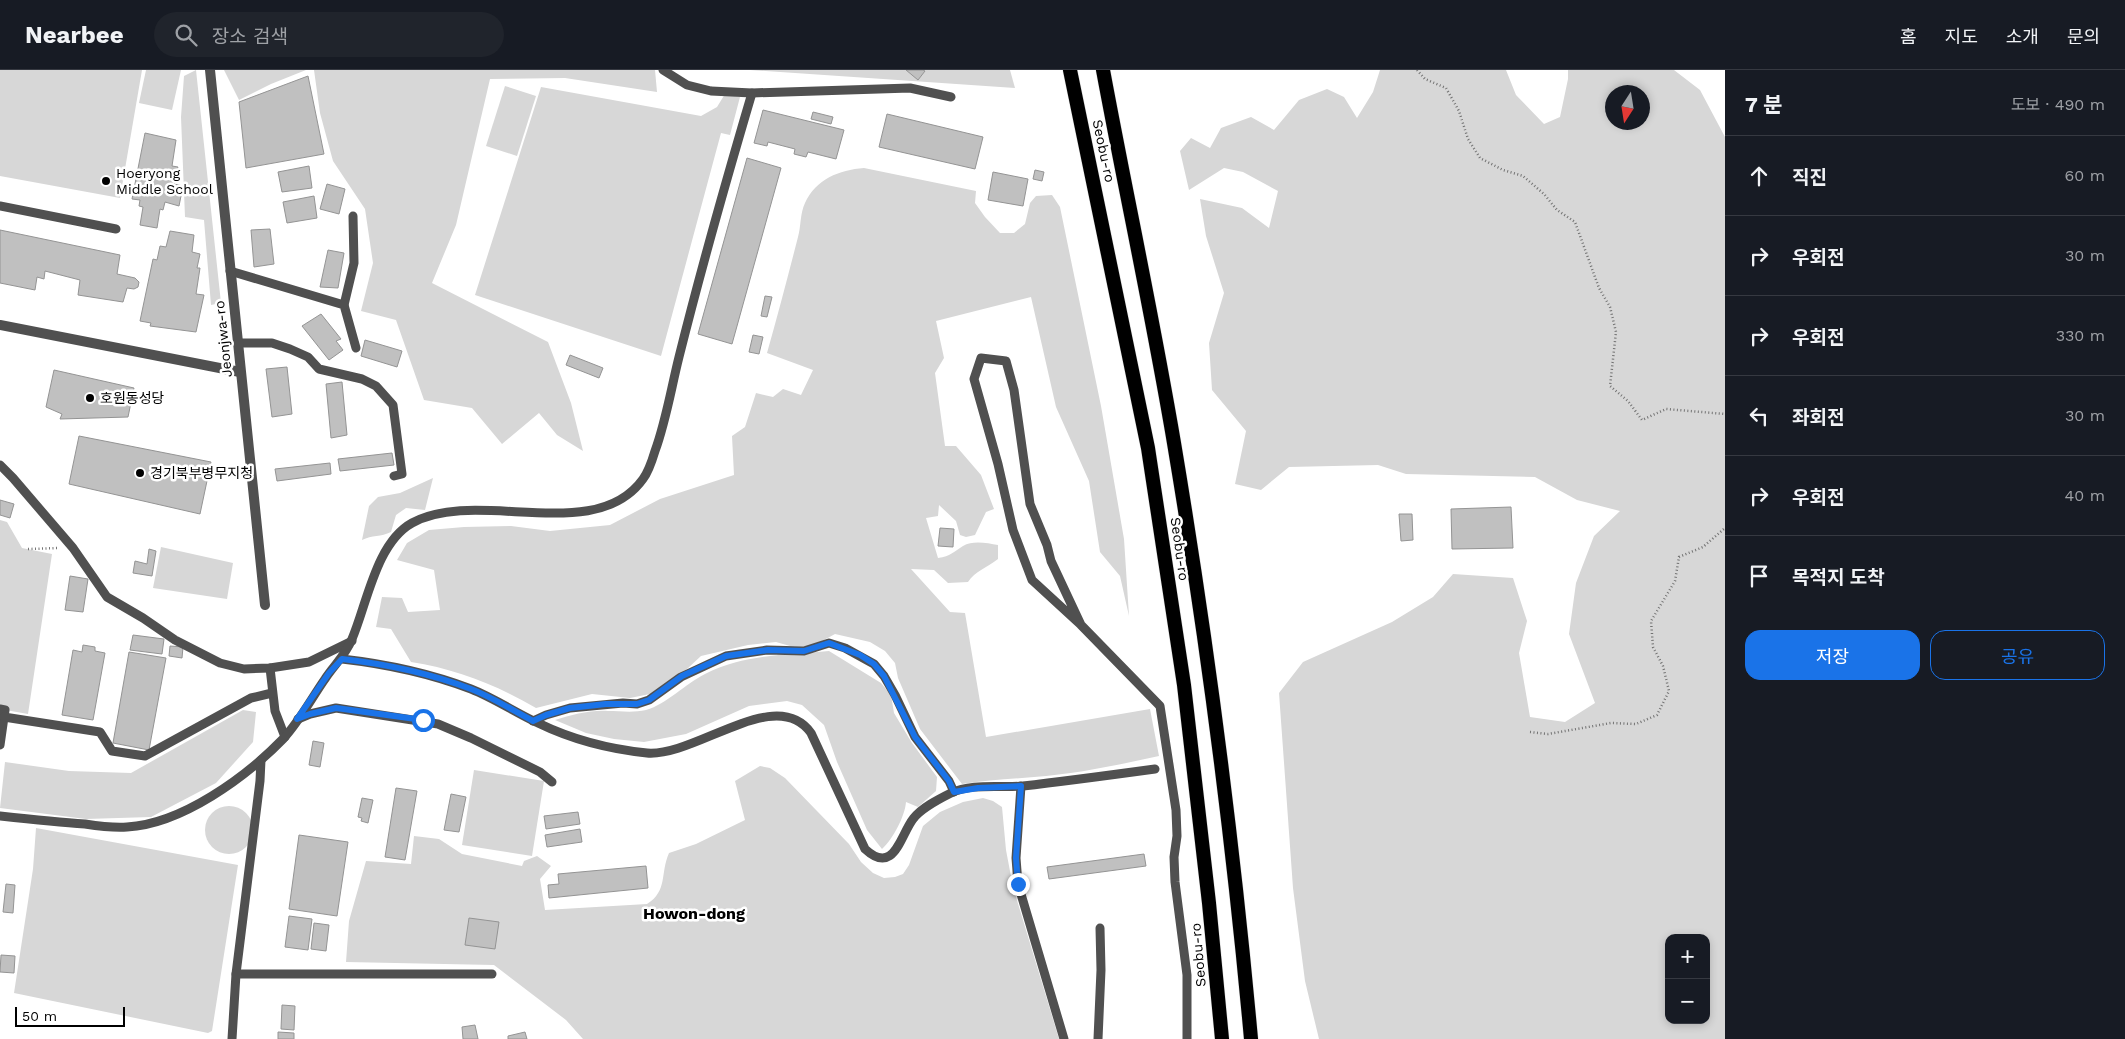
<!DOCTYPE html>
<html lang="ko">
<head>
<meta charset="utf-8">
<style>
	body { margin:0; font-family:"Work Sans","Noto Sans KR",sans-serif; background:#20242c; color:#f1f3f6 }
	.controls { position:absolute; right:15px; bottom:15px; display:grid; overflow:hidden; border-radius:10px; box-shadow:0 2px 8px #0003 }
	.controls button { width:45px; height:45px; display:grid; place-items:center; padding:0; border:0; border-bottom:1px solid #363941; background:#171b24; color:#f1f3f6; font:25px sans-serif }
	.compass { position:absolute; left:1605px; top:15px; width:45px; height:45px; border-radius:50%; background:#171b24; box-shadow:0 2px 8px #0003; rotate:192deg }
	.scale { position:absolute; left:15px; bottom:12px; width:110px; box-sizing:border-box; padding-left:5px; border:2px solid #000; border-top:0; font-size:14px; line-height:18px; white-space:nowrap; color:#000; -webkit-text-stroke:4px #fff; paint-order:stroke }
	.stop { position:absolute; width:15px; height:15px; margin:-11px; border:4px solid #1a73e8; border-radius:50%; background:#fff }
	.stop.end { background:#1a73e8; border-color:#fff; box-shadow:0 1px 5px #0008 }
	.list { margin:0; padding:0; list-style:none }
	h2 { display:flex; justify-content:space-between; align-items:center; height:65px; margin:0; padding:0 20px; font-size:21px }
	h2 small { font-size:16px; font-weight:400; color:#9ea1a6 }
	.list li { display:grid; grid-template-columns:32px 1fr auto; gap:15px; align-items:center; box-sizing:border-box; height:80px; padding:0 20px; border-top:1px solid #363941 }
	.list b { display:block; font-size:19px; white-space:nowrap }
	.list em { font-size:16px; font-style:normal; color:#9ea1a6 }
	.actions { display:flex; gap:10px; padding:15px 20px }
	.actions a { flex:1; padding:11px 0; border:1px solid #1a73e8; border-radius:15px; text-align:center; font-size:18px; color:#1a73e8 }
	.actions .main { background:#1a73e8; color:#fff }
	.icon { flex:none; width:28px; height:28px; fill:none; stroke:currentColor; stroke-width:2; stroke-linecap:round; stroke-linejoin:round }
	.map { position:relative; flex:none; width:1725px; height:969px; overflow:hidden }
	header { display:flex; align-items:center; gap:30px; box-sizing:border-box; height:70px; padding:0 25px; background:#171b24; border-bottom:1px solid #363941 }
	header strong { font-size:24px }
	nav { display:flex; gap:28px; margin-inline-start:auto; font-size:18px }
	.search { width:350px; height:45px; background:#20242c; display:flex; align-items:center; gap:12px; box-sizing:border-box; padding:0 18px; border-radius:28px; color:#9ea1a6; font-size:19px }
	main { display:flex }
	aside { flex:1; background:#171b24 }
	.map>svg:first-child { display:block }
	.green { fill:#d7d7d7; fill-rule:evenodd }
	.building { fill:#c0c0c0; stroke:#949494 }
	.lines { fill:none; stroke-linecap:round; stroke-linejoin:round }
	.trunk-casing { stroke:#dbdbdb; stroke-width:15 }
	.path { stroke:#727272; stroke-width:2.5; stroke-dasharray:1 2.5; stroke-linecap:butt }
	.service { stroke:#505050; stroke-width:9 }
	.minor { stroke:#505050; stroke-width:10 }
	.trunk { stroke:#000; stroke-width:14 }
	.route { stroke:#1a73e8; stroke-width:6 }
	.poi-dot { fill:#000; stroke:#fff; stroke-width:2 }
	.labels { text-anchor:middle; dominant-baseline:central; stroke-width:5; stroke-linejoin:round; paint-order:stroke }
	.street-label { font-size:14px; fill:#000; stroke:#fff }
	.poi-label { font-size:14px; fill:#000; stroke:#fff; text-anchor:start }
	.quarter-label { font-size:16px; font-weight:bold; fill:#000; stroke:#fff }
</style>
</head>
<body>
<header>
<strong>Nearbee</strong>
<div class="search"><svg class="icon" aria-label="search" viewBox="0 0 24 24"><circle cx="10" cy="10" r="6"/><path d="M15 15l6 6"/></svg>장소 검색</div>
<nav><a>홈</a><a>지도</a><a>소개</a><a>문의</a></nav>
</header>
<main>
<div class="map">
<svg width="1725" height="969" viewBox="0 0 1725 969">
	<rect width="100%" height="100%" fill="#fff"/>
	<g class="green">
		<polygon points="0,0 142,0 120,128 0,106"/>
		<polygon points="146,0 181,0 172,40 139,33"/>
		<polygon points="196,0 221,233 211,235 204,150 185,147 181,47 184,6"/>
		<polygon points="224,0 306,0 271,14 239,30"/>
		<polygon points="314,0 655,0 657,22 565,8 490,9 456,155 432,213 548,272 571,333 583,381 557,365 539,343 502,374 472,338 424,330 396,250 361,241 373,193 365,139 333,91 320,43"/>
		<polygon points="750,0 1010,0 1015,18"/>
		<path d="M 1380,0 L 1506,0 L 1516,25 L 1544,54 L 1560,47 L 1568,9 L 1568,0 L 1674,0 L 1700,20 L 1725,67 L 1725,969 L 1319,969 L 1305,911 L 1293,818 L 1279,623 L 1303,592 L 1392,552 L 1433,527 L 1453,504 L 1513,508 L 1527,551 L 1519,583 L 1530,647 L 1565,652 L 1595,633 L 1569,564 L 1576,513 L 1594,466 L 1620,441 L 1577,430 L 1535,407 L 1406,404 L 1378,395 L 1289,397 L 1261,420 L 1235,414 L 1246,361 L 1212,320 L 1209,273 L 1224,223 L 1206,166 L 1200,129 L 1242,138 L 1269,158 L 1278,121 L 1243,102 L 1224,98 L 1189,120 L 1180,81 L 1191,68 L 1210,78 L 1221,58 L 1251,47 L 1274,60 L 1299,30 L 1327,19 L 1344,27 L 1357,48 L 1373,22 ZM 1612,22 L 1642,22 L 1642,52 L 1612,52 ZM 1669,868 L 1706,868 L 1706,950 L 1669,950 Z"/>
		<polygon points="505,16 536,26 517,86 486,76"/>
		<polygon points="541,17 701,46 717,37 725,24 740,27 730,65 721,63 661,286 475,225"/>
		<path d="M 864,98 L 976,121 L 975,133 L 985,147 L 1000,163 L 1014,163 L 1025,154 L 1030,133 L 1036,126 L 1052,125 L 1060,137 L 1101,336 L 1124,469 L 1129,546 L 1120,506 L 1100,482 L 1089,411 L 1056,337 L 1031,227 L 936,251 L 944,288 L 935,303 L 945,376 L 956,376 L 981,405 L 994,439 L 986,442 L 975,465 L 966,467 L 960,465 L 956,451 L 939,435 L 938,446 L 926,448 L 938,488 C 951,486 953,482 963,476 C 973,470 987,473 998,475 L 998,489 C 987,498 975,501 968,512 L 948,513 L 934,500 L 911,499 L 950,542 L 965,543 L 986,667 L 1150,639 L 1159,686 C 1118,695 1076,704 1034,707 C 1010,709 986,710 962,714 L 920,659 L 898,608 L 895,593 L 885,581 L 870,572 L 835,564 L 811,577 L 790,576 L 776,572 L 748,575 L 701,586 L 687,599 L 650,624 L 630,628 L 592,624 L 536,638 C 497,615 456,599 411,592 L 391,559 L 376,557 L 382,527 L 402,528 L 408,542 L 440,540 L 434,500 L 397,490 L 407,473 L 429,460 L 464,457 L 511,456 L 550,461 L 610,455 L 660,429 L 734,405 L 732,366 L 745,357 L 756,323 L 773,327 L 783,319 L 801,325 L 813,300 L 767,283 C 778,244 788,206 798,167 C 801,157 800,143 805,133 C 816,109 839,100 864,98 Z"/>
		<path d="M 433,408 L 425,440 L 406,438 L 396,445 L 391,462 C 381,467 372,465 362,470 L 369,436 L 378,427 L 400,423 Z"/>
		<polygon points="0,450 7,452 22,478 52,484 28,644 0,639"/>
		<polygon points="161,477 233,493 227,529 153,518"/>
		<path d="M 829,581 L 881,613 L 891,625 L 894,643 L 912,673 L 937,707 L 936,721 L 918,737 L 906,732 C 905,746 893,769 882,779 L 867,760 L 837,692 L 824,655 L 802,635 L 787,631 L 749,636 L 686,664 L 644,672 L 614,669 L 586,663 L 555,650 C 572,645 589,640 608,641 C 620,641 633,643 646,640 C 667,634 685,614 705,604 C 744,584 786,585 829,581 Z"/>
		<polygon points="243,640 256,642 253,672 216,713 151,747 86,749 0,738 5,692 69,701 131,703"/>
		<path d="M 760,696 L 770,698 L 785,708 L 849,774 L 861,792 L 873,803 L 884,808 L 895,807 L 903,804 L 909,795 L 923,756 L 940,742 L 963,732 L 983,728 L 993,731 L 1002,737 L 1006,780 L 1013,817 L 1059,969 L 583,969 L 566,950 L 494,895 L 346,892 L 349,851 L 366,791 L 411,794 L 414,766 L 439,769 L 462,784 L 522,796 L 524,791 L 537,786 L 551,796 L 540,809 L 545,840 L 647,834 C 668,821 660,803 669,783 L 696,774 L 745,750 L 735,711 Z"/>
		<polygon points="474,700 544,711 532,786 462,775"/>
		<circle cx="229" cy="760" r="24"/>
		<polygon points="36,758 238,795 212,961 208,963 14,923 33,799"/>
	</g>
	<g class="building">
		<polygon points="906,0 923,0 925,1 918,10"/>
		<polygon points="308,6 324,84 246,98 239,32"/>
		<polygon points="763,40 844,60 836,89 808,82 806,87 794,84 795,79 768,72 767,76 754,73"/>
		<polygon points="813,42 833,47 831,54 811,49"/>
		<polygon points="887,44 983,67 975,99 879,77"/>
		<polygon points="145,63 176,70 172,96 178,97 174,114 183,116 179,136 165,132 163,140 160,139 157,158 140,155 143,137 139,136 140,130 132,129"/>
		<polygon points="747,88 781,98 732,274 698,264"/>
		<polygon points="309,96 312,118 282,122 278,102"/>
		<polygon points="1035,100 1044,102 1042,111 1033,109"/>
		<polygon points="993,102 1028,109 1023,136 988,130"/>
		<polygon points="327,114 345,119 339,144 320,139"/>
		<polygon points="314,126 317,148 287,153 283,132"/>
		<polygon points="270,159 274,194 254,197 251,160"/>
		<polygon points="0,160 120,185 117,204 135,208 139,212 138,217 134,219 127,218 123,232 78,225 80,210 45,201 44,209 37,207 35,220 0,213"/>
		<polygon points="170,161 194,165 192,182 200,184 197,198 200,198 196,224 204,225 196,262 150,256 151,253 140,251 153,189 157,190 160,176 166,177"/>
		<polygon points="328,180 344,183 338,218 320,217"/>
		<polygon points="765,226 772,227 767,247 761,246"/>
		<polygon points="321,244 341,269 336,271 343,280 329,290 302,256"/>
		<polygon points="753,265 763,267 759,284 749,282"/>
		<polygon points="365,270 402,281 397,297 361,286"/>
		<polygon points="570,285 603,298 599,308 566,295"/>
		<polygon points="287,297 292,344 272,347 266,299"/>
		<polygon points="54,300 134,318 128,347 60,349 62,344 46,337"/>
		<polygon points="342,312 347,365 331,368 326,314"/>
		<polygon points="79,366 211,392 200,444 69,414"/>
		<polygon points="392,383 394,395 340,401 338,389"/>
		<polygon points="330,393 331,404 277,411 275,399"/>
		<polygon points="0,430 14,434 10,448 0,445"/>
		<polygon points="1511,437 1513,478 1452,479 1451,439"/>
		<polygon points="1399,444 1412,444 1413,470 1401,471"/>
		<polygon points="940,458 954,459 953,477 938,476"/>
		<polygon points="149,479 156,481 152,506 133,503 135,491 147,494"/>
		<polygon points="70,506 88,509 83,542 65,540"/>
		<polygon points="133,565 164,569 162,584 130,580"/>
		<polygon points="83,575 95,577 95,581 105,583 93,650 62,645 73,580 82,582"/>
		<polygon points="170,576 183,577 182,588 169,586"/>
		<polygon points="129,582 166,588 149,680 113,673"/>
		<polygon points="313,671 324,673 320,697 309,695"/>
		<polygon points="396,718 417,721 405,790 385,787"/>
		<polygon points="451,724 466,727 459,762 444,760"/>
		<polygon points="362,728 373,730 368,753 361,751 362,748 358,747"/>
		<polygon points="578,742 580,754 546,759 544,746"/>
		<polygon points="580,759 582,772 547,777 545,765"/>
		<polygon points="299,765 348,772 337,846 289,839"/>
		<polygon points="1144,784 1146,796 1049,809 1047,797"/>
		<polygon points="646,796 648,818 549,828 548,815 559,814 558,804"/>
		<polygon points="6,814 15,815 13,843 3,842"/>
		<polygon points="289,846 312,849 308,880 285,877"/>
		<polygon points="469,848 499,852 495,879 465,875"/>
		<polygon points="314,853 329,855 326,881 311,879"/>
		<polygon points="1,885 15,886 14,903 0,902"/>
		<polygon points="282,935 295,936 294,960 281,959"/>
		<polygon points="475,955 478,969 463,969 462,957"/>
		<polygon points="278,962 294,963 294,969 278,969"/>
		<polygon points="525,962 527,969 508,969 508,966"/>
	</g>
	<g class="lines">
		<g class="trunk-casing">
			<g id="trunk">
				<polyline points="1070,0 1148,378 1184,615 1209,833 1222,969"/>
				<path d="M 1103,0 C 1126,124 1153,248 1174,373 C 1207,570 1233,770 1251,969"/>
			</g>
		</g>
		<g class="path">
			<polyline points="1417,0 1425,9 1446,18 1459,41 1468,69 1480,88 1503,100 1523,106 1544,124 1557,140 1575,152 1599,218 1610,237 1616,262 1610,316 1628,331 1642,350 1666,339 1725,344"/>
			<polyline points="28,479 59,478"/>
			<polyline points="1530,662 1548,664 1611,653 1636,654 1657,645 1669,621 1663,596 1653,577 1651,551 1675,511 1679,487 1703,477 1725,458"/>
		</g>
		<g class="service">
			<polyline points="663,0 687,15 711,21 752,23 910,18 951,27"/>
			<polyline points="0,136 116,159"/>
			<polyline points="230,201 344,235 356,278"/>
			<polyline points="344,235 354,193 353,146"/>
			<polyline points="237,273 272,273 290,279 308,287 319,299 362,309 376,316 393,335 402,404 394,406"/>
			<polyline points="0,395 13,408 73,478 107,527 143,548 175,570 220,593 244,599 270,598 309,592 352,571"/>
			<polyline points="1081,555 1032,510 1013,460 998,394 974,309 981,288 1006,291 1014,320 1030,434 1047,475 1051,491 1081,555 1160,636 1176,740 1177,766 1174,787 1175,812 1187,905 1187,969"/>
			<path d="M 342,589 C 386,594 429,603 471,619 C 494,628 516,643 538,653 C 573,670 608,679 647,683 C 696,687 776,614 811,663 L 865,779 C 894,806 900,766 913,749 C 921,738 939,729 951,723 C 972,713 1000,718 1023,716 C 1067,711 1111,705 1155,699"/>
			<polyline points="270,598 275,641 285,667"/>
			<polyline points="0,639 5,640 0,675"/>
			<polyline points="4,647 100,662 112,681 145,686 251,628 272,623"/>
			<polyline points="298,649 310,644 336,638 438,654 471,668 540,702 552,712"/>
			<polyline points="533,651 546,645 570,638 623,633 637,634 649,630 681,607 726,586 767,580 804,581 829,573 845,578 874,594 884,606 895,625 915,667 949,711 954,722"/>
			<polyline points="1021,716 1016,788 1018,814 1064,969"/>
			<path d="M 0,746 C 28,749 56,752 85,754 C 98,756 113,758 127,757 C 182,754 246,707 283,669 C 299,652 311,629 325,609 C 334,595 345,586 352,569 C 367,534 376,473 412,453 C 477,417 595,476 643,409 C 649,401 652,391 655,381 C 666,351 671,319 679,287 C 701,199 726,111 752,23"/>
			<polyline points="236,904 492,904"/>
			<polyline points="232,969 236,904 260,711 261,690"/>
			<polyline points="1098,969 1101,900 1100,858"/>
		</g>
		<g class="minor">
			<polyline points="210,0 265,535"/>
			<polyline points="0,255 240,302"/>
		</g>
		<use href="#trunk" class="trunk"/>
	</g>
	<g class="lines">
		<path class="route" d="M 423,650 L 336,638 L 310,644 L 297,649 L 329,603 L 342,589 C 386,594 429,603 471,619 C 492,627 512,640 533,651 L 546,645 L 570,638 L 606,634 L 637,634 L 649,630 L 682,606 L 726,586 L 768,580 L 804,581 L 829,573 L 860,585 L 874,594 L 884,606 L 915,667 L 949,711 L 954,722 L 978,718 L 1021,716 L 1016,788 L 1018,814"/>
	</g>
	<g class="poi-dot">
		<circle cx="106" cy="111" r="5"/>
		<circle cx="90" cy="328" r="5"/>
		<circle cx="140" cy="403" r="5"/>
	</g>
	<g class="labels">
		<g class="street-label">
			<text transform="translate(1104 81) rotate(78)">Seobu-ro</text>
			<text transform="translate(223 269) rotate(-96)">Jeonjwa-ro</text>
			<text transform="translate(1180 479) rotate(82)">Seobu-ro</text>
			<text transform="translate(1198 885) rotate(-95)">Seobu-ro</text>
		</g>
		<g class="poi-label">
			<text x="116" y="103">Hoeryong<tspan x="116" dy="16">Middle School</tspan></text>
			<text x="100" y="328">호원동성당</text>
			<text x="150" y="403">경기북부병무지청</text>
		</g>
		<g class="quarter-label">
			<text x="694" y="843">Howon-dong</text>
		</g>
	</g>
</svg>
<div class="controls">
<button>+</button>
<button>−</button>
</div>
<svg class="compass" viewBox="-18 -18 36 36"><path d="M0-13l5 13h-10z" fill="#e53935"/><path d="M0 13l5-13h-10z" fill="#9ea1a6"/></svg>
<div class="scale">50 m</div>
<div class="stop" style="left:423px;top:650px"></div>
<div class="stop end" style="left:1018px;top:814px"></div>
</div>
<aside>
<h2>7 분<small>도보 · 490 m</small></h2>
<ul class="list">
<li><svg class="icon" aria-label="ahead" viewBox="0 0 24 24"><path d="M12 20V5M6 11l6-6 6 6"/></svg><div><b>직진</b></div><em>60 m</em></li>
<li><svg class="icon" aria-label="right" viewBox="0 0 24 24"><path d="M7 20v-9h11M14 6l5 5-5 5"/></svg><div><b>우회전</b></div><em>30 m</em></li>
<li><svg class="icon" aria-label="right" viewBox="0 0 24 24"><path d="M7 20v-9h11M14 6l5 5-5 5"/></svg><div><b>우회전</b></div><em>330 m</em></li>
<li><svg class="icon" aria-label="left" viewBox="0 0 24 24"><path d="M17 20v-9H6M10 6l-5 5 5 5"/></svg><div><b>좌회전</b></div><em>30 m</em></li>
<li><svg class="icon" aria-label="right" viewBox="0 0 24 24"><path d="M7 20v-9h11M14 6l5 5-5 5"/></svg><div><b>우회전</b></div><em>40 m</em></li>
<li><svg class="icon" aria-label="arrive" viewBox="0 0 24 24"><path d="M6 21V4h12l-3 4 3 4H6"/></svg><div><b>목적지 도착</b></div></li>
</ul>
<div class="actions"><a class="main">저장</a><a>공유</a></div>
</aside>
</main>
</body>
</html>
